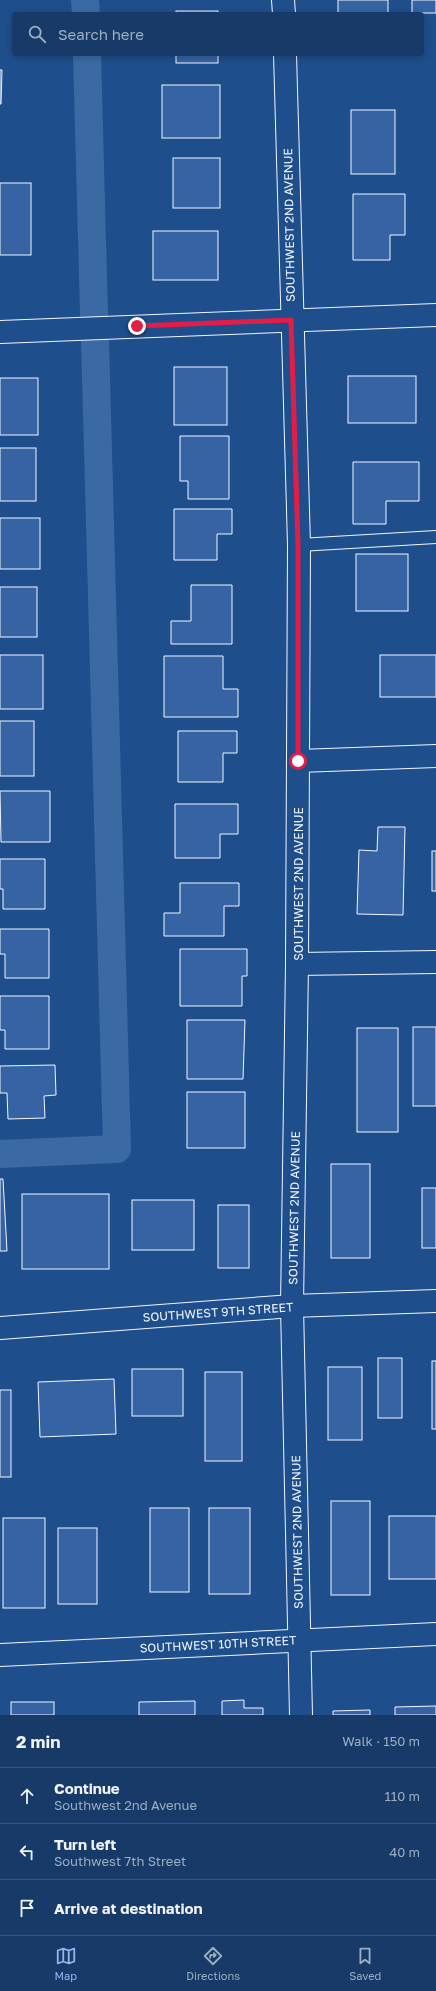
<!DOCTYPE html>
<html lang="en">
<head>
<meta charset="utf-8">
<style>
	body { margin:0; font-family:"Golos Text",sans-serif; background:#20416f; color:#f1f3f6 }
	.stop { position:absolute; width:12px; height:12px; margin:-9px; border:3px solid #e11d48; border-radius:50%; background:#fff }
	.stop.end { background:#e11d48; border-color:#fff; box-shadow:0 1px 4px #0008 }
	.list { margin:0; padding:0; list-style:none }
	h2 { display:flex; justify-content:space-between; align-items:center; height:52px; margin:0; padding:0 16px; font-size:17px }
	h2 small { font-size:13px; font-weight:400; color:#9eadc0 }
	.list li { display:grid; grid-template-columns:26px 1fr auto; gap:12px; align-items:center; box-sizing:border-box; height:56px; padding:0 16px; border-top:1px solid #36547d }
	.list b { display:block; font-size:15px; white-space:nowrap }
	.list p { margin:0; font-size:13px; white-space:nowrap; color:#9eadc0 }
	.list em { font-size:13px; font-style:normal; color:#9eadc0 }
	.icon { flex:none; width:22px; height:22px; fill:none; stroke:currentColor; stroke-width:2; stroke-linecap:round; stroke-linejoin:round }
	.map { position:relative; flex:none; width:436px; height:1715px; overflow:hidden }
	.search { position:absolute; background:#173a69; box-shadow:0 2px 6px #0003; left:12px; right:12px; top:12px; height:44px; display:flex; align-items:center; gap:10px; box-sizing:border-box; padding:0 14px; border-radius:4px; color:#9eadc0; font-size:15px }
	.sheet { height:220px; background:#173a69 }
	nav { display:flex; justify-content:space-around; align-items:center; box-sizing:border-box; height:56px; border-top:1px solid #36547d; background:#173a69; font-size:11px; color:#9eadc0 }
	nav a { display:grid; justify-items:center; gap:2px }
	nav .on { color:#95b2f1 }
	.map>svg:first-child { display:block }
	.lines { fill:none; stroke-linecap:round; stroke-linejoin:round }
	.canal { stroke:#3b69a3; stroke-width:28 }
	.building { fill:#3563a3; stroke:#f2f6ff }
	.lane-casing { stroke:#f2f6ff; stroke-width:14 }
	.street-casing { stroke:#f2f6ff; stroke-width:24 }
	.lane { stroke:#1f4e8c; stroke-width:12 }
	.street { stroke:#1f4e8c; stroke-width:22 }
	.route { stroke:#e11d48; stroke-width:5 }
	.labels { text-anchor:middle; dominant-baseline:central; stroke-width:3; stroke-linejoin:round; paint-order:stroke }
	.street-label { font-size:12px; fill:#f2f6ff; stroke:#1f4e8c }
</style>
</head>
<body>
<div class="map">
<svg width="436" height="1715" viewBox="0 0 436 1715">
	<rect width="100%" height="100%" fill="#1f4e8c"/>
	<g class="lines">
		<g class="canal">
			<polyline points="85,0 86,14"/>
			<polyline points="87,54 94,314"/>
			<polyline points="0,1154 117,1149 95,340"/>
		</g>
	</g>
	<g class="building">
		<rect x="338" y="0" width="50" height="14"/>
		<rect x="412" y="0" width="24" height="13"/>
		<rect x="176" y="11" width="42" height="3"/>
		<rect x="176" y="54" width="42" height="9"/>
		<polygon points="0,70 2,70 1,104 0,104"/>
		<rect x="162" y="85" width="58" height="53"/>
		<rect x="351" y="110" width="44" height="64"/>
		<rect x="173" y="158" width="47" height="50"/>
		<rect x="0" y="183" width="31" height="72"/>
		<polygon points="353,194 405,194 405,235 390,235 390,260 353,260"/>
		<rect x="153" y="231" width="65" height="49"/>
		<rect x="174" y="367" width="53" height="58"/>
		<rect x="348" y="376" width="68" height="47"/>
		<rect x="0" y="378" width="38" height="57"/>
		<polygon points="180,436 229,436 229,499 188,499 188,481 180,481"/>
		<rect x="0" y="448" width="36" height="53"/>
		<polygon points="353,462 419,462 419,501 386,501 386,524 353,524"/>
		<polygon points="174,509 232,509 232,534 217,534 217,560 174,560"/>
		<rect x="0" y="518" width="40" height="51"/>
		<rect x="356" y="554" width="52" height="57"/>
		<polygon points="191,585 232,585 232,644 171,644 171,621 191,621"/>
		<rect x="0" y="587" width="37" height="50"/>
		<rect x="0" y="655" width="43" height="54"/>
		<rect x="380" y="655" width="56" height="42"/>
		<polygon points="164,656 223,656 223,689 238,689 238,717 164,717"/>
		<rect x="0" y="721" width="34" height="55"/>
		<polygon points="178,731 237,731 237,753 223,753 223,782 178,782"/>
		<polygon points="0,791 50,791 50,842 1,842"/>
		<polygon points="175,804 238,804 238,834 220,834 220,858 175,858"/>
		<polygon points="378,827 405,827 403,915 357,914 359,850 377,851"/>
		<rect x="432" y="851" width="4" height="40"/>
		<polygon points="0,859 45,859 45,909 3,909 3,889 0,889"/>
		<polygon points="180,883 239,883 239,906 224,906 224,936 164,936 164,913 180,913"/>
		<polygon points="0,929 49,929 49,978 5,978 5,954 0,954"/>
		<polygon points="180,949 247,949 247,976 242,976 242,1006 180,1006"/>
		<polygon points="0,996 49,996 49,1049 5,1049 5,1030 0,1030"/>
		<polygon points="187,1020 245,1020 243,1079 187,1079"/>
		<rect x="413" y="1027" width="23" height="79"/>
		<rect x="357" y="1028" width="41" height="104"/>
		<polygon points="55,1065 56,1095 44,1096 45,1118 8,1119 7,1093 0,1093 0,1066"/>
		<rect x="187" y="1092" width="58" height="56"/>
		<rect x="331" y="1164" width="39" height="94"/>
		<polygon points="0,1179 3,1179 7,1251 0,1251"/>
		<rect x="422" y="1188" width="14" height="60"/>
		<rect x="22" y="1194" width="87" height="75"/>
		<rect x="132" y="1200" width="62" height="50"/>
		<rect x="218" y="1205" width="31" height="63"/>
		<rect x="378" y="1358" width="24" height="60"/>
		<rect x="432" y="1361" width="4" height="68"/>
		<rect x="328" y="1367" width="34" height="73"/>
		<rect x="132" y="1369" width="51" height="47"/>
		<rect x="205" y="1372" width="37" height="89"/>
		<polygon points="114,1379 116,1434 40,1437 38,1382"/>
		<rect x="0" y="1390" width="11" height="87"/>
		<rect x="331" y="1501" width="39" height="94"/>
		<rect x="150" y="1508" width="39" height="84"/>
		<rect x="209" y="1508" width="41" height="86"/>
		<rect x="389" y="1516" width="47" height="63"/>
		<rect x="3" y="1518" width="42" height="90"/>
		<rect x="58" y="1528" width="39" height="76"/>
		<polygon points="244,1700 244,1708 263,1708 263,1715 222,1715 222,1701"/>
		<polygon points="195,1701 195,1715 139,1715 139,1702"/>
		<rect x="11" y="1702" width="43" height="13"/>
		<polygon points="436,1706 436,1715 395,1715 395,1707"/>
		<polygon points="370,1710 370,1715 333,1715 333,1711"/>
	</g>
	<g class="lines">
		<g class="lane-casing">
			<polyline id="lane" points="299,545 436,537"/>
		</g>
		<g class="street-casing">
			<g id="street">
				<polyline points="283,0 284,14"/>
				<polyline points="285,54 299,545 297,964 292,1306 301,1715"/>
				<polyline points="0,332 436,315"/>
				<polyline points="299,761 436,756"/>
				<polyline points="297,964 436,962"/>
				<polyline points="0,1328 292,1306 436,1301"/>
				<polyline points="0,1655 436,1634"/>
			</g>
		</g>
		<use href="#lane" class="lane"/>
		<use href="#street" class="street"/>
	</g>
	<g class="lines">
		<polyline class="route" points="137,326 291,320 298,544 298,761"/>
	</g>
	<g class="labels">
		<g class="street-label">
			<text transform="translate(289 225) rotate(-91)">SOUTHWEST 2ND AVENUE</text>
			<text transform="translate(298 884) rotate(-90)">SOUTHWEST 2ND AVENUE</text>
			<text transform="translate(294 1208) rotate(-89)">SOUTHWEST 2ND AVENUE</text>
			<text transform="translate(218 1312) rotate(-4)">SOUTHWEST 9TH STREET</text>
			<text transform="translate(297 1532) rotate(-91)">SOUTHWEST 2ND AVENUE</text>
			<text transform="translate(218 1644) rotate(-3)">SOUTHWEST 10TH STREET</text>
		</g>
	</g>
</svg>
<div class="stop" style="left:298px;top:761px"></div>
<div class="stop end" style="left:137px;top:326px"></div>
<div class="search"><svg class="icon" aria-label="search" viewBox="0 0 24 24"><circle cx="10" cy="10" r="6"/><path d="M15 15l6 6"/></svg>Search here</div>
</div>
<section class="sheet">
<h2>2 min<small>Walk · 150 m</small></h2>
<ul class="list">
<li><svg class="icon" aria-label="ahead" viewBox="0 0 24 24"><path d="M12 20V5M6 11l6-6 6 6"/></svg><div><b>Continue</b><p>Southwest 2nd Avenue</p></div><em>110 m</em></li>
<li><svg class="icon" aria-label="left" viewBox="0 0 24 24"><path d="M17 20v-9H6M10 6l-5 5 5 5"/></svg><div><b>Turn left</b><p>Southwest 7th Street</p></div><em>40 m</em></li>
<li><svg class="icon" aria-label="arrive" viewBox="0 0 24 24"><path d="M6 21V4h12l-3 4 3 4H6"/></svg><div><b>Arrive at destination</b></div></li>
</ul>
</section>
<nav>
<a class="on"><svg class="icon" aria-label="map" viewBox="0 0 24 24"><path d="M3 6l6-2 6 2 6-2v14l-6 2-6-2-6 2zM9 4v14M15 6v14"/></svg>Map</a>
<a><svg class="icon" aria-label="directions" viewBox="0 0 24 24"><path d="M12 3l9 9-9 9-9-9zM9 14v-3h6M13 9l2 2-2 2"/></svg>Directions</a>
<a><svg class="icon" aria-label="saved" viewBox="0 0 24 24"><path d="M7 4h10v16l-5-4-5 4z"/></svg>Saved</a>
</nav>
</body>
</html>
